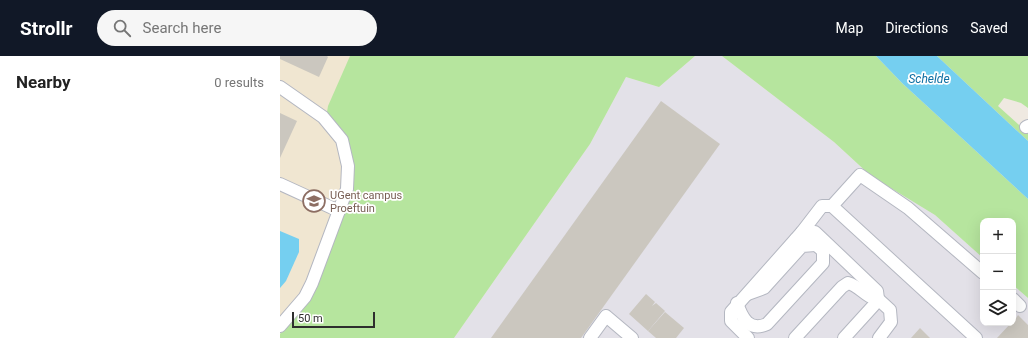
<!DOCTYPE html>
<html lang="en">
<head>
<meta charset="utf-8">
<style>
	body { margin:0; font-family:Roboto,sans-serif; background:#f6f6f6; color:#222 }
	.controls { position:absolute; right:12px; bottom:12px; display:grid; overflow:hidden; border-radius:8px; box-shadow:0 4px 16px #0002 }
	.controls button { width:36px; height:36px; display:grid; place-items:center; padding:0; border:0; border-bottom:1px solid #e0e0e0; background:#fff; color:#222; font:20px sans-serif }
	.scale { position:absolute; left:12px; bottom:10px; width:83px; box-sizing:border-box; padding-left:4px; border:2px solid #2e2e2e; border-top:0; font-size:11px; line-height:14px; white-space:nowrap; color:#2e2e2e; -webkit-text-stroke:3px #fff; paint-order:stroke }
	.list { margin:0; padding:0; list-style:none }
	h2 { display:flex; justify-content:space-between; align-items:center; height:52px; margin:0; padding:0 16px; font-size:17px }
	h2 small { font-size:13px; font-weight:400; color:#767676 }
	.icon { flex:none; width:22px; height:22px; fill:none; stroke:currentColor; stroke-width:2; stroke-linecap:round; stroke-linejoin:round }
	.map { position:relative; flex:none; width:748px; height:282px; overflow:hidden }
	header { display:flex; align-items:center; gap:24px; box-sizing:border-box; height:56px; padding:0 20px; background:#111827; color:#fff }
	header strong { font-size:19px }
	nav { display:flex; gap:22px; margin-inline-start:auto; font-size:14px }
	.search { width:280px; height:36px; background:#f6f6f6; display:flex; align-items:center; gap:10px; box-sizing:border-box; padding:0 14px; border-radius:22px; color:#767676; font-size:15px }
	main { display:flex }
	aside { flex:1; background:#fff }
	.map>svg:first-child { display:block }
	.industrial { fill:#e3e1e8 }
	.education { fill:#f0e6d1 }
	.green { fill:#b6e59e }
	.water { fill:#75cff0 }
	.building { fill:#cbc7bf }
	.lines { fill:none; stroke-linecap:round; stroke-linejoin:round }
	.minor-casing { stroke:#b4b7c1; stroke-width:14 }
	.minor { stroke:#fff; stroke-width:12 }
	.labels { text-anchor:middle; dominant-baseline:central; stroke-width:3.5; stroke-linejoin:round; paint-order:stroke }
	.education-label { font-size:11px; fill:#785e54; stroke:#fff; text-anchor:start }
	.water-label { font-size:12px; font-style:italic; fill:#0d6fa3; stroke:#fff }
</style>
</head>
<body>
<header>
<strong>Strollr</strong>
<div class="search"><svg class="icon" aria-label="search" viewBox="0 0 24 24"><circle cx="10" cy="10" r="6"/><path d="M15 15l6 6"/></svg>Search here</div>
<nav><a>Map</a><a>Directions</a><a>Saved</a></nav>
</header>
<main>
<aside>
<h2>Nearby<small>0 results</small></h2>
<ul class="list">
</ul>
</aside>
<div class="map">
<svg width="748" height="282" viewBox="0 0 748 282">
	<rect width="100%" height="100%" fill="#efe9e1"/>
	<polygon class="industrial" points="415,0 442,0 554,86 591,120 655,159 703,202 703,267 733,267 733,229 748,242 748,282 174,282 310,88 346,21 379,31"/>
	<polygon class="education" points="0,0 70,0 67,82 74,109 72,134 38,229 29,244 0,278"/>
	<g class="green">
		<polygon points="70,0 415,0 379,31 346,21 310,88 174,282 0,282 0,278 29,244 38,229 72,134 74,109 67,82 47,56 48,50"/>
		<polygon points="442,0 596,0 622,27 748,143 748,242 733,229 733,165 703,165 703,202 655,159 591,120 554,86"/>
		<polygon points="657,0 748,0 748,52 741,47 724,42 718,50 748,77 748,85"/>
	</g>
	<g class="water">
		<polygon points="596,0 657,0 748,85 748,143 622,27"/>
		<polygon points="0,175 19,183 19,196 6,225 0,232"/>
	</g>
	<g class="building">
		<polygon points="0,0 47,0 48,1 39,21 0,3"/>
		<polygon points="381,45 440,88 301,282 211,282"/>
		<polygon points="0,57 17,65 0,102"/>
		<polygon points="366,238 375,246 372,250 376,247 385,255 368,275 349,258"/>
		<polygon points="385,256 404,272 396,282 376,282 368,275"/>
		<polygon points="738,259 748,269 748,282 717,282 731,267 733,267"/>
		<polygon points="640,272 650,282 631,282"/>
	</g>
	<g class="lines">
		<g class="minor-casing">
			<g id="minor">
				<polyline points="0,31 43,61 62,84 68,110 67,133 32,227 25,241 0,270"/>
				<polyline points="746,71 748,70"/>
				<polyline points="0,128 59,155"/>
				<polyline points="552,150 580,119 628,152 703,217"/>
				<polyline points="522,176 535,176 597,235 598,243 594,249 564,282"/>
				<polyline points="468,238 484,232 522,190 535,189"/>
				<polyline points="733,243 740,250"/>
				<path d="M 457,247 C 462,262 469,276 487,268 L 543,207 L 543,195 L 528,182 L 516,183"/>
				<polyline points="310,282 326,260 352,282"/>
				<polyline points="468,282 451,265 451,256 522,176 542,150 552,150 696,282"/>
				<path d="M 515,282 L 562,231 L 568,227 C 580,230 586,242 598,243 L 610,254 L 611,266 L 599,282"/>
			</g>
		</g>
		<use href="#minor" class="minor"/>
	</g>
	<defs>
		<g id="university-ring" transform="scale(1.15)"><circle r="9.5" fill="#fff" stroke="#8d6e63" stroke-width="1.5"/><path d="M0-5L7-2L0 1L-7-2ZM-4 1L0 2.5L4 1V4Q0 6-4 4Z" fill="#8d6e63"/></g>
	</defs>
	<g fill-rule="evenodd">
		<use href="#university-ring" x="34" y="145"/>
	</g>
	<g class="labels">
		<g class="education-label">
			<text x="50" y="139">UGent campus<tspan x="50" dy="13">Proeftuin</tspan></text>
		</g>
		<g class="water-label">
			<text x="649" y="23">Schelde</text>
		</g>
	</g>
</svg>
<div class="controls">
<button>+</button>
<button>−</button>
<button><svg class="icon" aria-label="layers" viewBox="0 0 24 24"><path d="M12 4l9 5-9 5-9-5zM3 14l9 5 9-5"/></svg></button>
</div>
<div class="scale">50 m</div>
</div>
</main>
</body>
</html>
